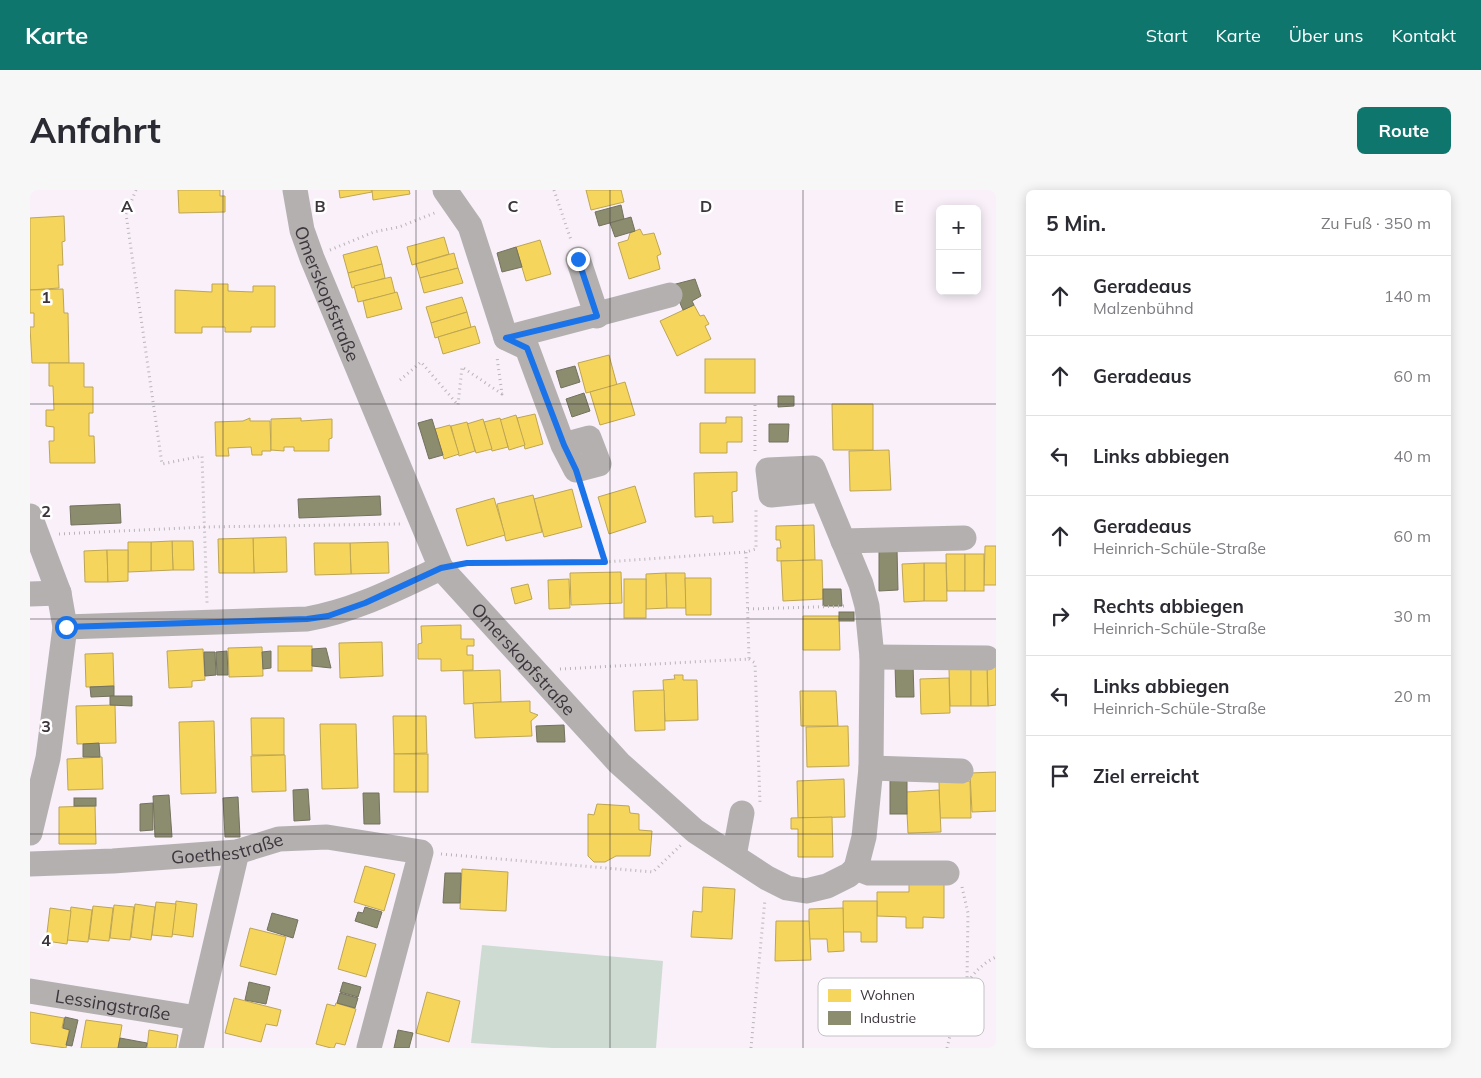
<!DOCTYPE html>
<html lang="de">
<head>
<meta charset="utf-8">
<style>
	body { margin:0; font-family:Mulish,sans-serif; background:#f7f7f7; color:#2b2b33 }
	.controls { position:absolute; right:15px; top:15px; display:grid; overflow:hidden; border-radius:8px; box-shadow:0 2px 12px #0003 }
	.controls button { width:45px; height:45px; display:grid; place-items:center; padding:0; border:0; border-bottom:1px solid #e1e1e2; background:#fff; color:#2b2b33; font:25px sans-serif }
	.stop { position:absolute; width:15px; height:15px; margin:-11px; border:4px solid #1a73e8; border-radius:50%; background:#fff }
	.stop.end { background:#1a73e8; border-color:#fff; box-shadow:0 1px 5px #0008 }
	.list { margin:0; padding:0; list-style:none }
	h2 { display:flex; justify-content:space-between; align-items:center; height:65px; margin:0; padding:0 20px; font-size:21px }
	h2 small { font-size:16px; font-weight:400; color:#7c7c81 }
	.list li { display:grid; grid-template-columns:32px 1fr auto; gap:15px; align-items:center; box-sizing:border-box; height:80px; padding:0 20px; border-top:1px solid #e1e1e2 }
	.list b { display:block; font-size:19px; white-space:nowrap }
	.list p { margin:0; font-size:16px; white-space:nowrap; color:#7c7c81 }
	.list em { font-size:16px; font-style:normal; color:#7c7c81 }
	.icon { flex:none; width:28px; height:28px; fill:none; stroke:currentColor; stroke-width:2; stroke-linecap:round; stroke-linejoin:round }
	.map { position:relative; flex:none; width:966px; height:858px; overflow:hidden; border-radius:8px }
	header { display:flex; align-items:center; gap:30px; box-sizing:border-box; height:70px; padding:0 25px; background:#0f766e; color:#fff }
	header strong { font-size:24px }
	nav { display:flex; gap:28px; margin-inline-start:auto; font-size:18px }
	.intro { display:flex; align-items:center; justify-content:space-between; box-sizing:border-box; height:120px; padding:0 30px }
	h1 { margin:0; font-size:35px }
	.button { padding:12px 22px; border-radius:8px; background:#0f766e; color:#fff; font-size:18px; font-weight:700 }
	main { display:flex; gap:30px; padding:0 30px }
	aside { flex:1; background:#fff; border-radius:8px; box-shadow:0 2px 12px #0003 }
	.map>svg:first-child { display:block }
	.green { fill:#cedbd3 }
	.homes { fill:#f6d55c; stroke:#bea552 }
	.industry { fill:#8c8c6e; stroke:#74725f }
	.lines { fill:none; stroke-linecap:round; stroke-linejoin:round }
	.path { stroke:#b9b5b7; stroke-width:3; stroke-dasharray:1 4; stroke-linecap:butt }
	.minor { stroke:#b4b0b0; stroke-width:25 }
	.route { stroke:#1a73e8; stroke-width:6 }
	.grid { fill:none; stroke:#3c353c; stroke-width:1; stroke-opacity:0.55 }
	.labels { text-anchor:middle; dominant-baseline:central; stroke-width:5; stroke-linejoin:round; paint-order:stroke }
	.street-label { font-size:18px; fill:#3c353c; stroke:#fff }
	.key { fill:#fff; stroke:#c4c2c4; stroke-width:1 }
	.key-label { font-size:14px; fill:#3c353c }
	.grid-label { font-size:16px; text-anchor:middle; font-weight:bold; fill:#3c353c; stroke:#fff; stroke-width:5; stroke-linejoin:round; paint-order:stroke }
</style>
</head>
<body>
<header>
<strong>Karte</strong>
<nav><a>Start</a><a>Karte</a><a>Über uns</a><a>Kontakt</a></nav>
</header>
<div class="intro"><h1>Anfahrt</h1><a class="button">Route</a></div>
<main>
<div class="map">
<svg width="966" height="858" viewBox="0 0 966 858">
	<rect width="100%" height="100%" fill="#f9f0f9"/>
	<polygon class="green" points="452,755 633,771 626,858 522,858 441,853"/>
	<g class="homes">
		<polygon points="148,0 190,0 190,6 195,6 195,22 149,23"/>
		<polygon points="309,0 342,0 342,2 310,8"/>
		<polygon points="342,0 379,0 380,4 343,10"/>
		<polygon points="556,0 591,0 594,12 561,20"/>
		<polygon points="34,26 35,51 32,52 33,75 28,75 29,98 0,100 0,28"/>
		<polygon points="610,39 613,45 624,43 631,64 627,66 630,79 599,89 588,53 598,50 600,43"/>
		<polygon points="414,47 419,64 382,75 377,57"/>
		<polygon points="510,50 521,84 496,91 486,57"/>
		<polygon points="347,56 352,74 318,83 313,65"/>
		<polygon points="424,63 428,78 390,88 386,74"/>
		<polygon points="352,74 355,88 322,98 318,83"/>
		<polygon points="428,78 433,93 394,103 390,88"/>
		<polygon points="361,87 365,103 328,112 324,96"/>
		<polygon points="182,94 198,94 198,101 223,102 223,96 245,96 245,137 221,137 221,142 195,142 195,137 172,137 172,143 145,143 145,100 182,102"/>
		<polygon points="33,99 34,123 38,123 39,173 2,173 0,137 4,137 4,123 0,123 0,100"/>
		<polygon points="367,102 372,119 337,128 333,111"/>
		<polygon points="432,107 437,122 401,133 396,117"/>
		<polygon points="664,115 670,126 674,125 679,134 675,136 681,149 647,166 630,131"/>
		<polygon points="437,122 441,137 405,148 401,133"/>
		<polygon points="445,136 450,153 413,164 408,147"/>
		<polygon points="579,165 587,195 556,203 548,173"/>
		<rect x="675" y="169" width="50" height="34"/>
		<polygon points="19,173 54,173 54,197 63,197 63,223 59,223 59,246 64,246 65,273 20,273 19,251 24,251 24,237 16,236 16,220 24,220 23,196 19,196"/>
		<polygon points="595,192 605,225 570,235 560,202"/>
		<polygon points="802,214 843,214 843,260 803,260"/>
		<polygon points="505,224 513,254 495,259 487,228"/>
		<polygon points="486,225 495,255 479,260 470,230"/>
		<polygon points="696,227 712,227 712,252 697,252 697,263 670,263 670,233 696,233"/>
		<polygon points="220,228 220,231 240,231 241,261 232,261 232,265 222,265 221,257 198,258 199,266 186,266 185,232 213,231"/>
		<polygon points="271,228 271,231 302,229 302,248 299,249 299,261 264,261 264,257 254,257 254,261 241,260 241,229"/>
		<polygon points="470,228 478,257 462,261 454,232"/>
		<polygon points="453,229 462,259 446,263 437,234"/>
		<polygon points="437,232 445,261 429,266 421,236"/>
		<polygon points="420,235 429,264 414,269 405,239"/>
		<polygon points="859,260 861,300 820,301 819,261"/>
		<polygon points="707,282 707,301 702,302 703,332 683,333 683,326 665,327 664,283"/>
		<polygon points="605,296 616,332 579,344 568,307"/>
		<polygon points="542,299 552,337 514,347 504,309"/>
		<polygon points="503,305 512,342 476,351 467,314"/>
		<polygon points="464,308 475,345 437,356 426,319"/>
		<polygon points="784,335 785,370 747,371 747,358 751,358 750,350 746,350 746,336"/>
		<polygon points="256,347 257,382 224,383 223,348"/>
		<polygon points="223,348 224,383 189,383 188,349"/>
		<polygon points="142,351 163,351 164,380 143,380"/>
		<polygon points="142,351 143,380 121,381 121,352"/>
		<polygon points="98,352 121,352 121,381 98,382"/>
		<polygon points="358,352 359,383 321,384 320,353"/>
		<polygon points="284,353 320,353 321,384 285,385"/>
		<polygon points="955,356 966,356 966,395 954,395"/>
		<polygon points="77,360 78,392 55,392 54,361"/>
		<polygon points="77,360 98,360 98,391 78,392"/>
		<polygon points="916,364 935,364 935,401 917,401"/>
		<rect x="935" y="364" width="19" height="37"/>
		<polygon points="785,370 792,370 793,409 753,411 751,371"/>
		<polygon points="894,373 916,373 917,411 894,411"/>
		<polygon points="894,373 894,411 874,412 872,374"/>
		<polygon points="591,382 592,413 541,415 540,383"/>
		<polygon points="636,383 637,418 616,419 616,384"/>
		<polygon points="636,383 655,383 656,418 637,418"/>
		<polygon points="655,388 681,388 681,425 656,425"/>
		<polygon points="539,389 540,418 519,419 518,390"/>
		<rect x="594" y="389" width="22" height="39"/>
		<polygon points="498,394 502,409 485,414 481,398"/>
		<polygon points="773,426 809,426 810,460 773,460"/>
		<polygon points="431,435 431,449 444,449 444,456 437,456 437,465 443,465 443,480 411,481 411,469 388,469 388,454 392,453 391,436"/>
		<polygon points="352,452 353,486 310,488 309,453"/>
		<rect x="248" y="456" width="34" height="25"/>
		<polygon points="232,457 233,486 199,487 198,458"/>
		<polygon points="173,459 175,490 162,491 162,497 139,498 137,461"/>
		<polygon points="83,463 84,496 56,497 55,464"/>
		<polygon points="957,472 966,472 966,515 958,516"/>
		<polygon points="919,479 941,479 941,516 920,516"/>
		<polygon points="941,479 957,479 958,516 941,516"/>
		<polygon points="470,480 471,512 434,514 433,481"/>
		<polygon points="644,485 653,485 653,490 667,490 668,530 635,531 633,490 645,489"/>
		<polygon points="919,488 920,523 891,524 890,489"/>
		<polygon points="634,500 635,540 605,541 603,501"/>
		<polygon points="770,501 806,501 808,536 771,536"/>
		<polygon points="500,511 500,522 508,525 501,531 502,546 445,548 443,513"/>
		<polygon points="85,515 86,553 47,554 46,516"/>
		<polygon points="363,526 396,526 397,563 364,564"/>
		<polygon points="221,528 254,528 254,565 222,565"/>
		<polygon points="184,531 186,603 151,604 149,532"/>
		<polygon points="290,534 326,534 328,598 292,599"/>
		<polygon points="818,536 819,576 777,577 776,537"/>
		<rect x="364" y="564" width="34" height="38"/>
		<polygon points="255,565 256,601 222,602 221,566"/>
		<polygon points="72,567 73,599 38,600 37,569"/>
		<polygon points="966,582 966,621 942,622 940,583"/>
		<polygon points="814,589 815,627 768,628 767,591"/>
		<polygon points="909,591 940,591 941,628 910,628"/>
		<polygon points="909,600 911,642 878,643 876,602"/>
		<polygon points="567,614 599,616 600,623 609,624 609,640 622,641 620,666 586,666 575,672 564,672 558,666 558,624 564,625"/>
		<polygon points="65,616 66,654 29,654 29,617"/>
		<polygon points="802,627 803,667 768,667 768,639 761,639 761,628"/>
		<polygon points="335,676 365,684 354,721 324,712"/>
		<polygon points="432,679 478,682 476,721 430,719"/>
		<polygon points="879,693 914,694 914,728 893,727 893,738 876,738 876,727 847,726 847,702 879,702"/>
		<polygon points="673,697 705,699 702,749 661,747 663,721 672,722"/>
		<polygon points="146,711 167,714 163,747 142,744"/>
		<polygon points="813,711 847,711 847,752 831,752 831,742 813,742"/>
		<polygon points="126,712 146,714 142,747 122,745"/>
		<polygon points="105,714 125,717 121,750 101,747"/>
		<polygon points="84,715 104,717 100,750 80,748"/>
		<polygon points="63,716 83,718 79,751 59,749"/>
		<polygon points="41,717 62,720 58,752 37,750"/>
		<polygon points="20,718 41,721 37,754 16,751"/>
		<polygon points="813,718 814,761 798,762 797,749 779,749 779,719"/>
		<polygon points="746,731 779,731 781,770 745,771"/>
		<polygon points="220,738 256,747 246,785 210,776"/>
		<polygon points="317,746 346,754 336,787 308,779"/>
		<polygon points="397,802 430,811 419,852 386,843"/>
		<polygon points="204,808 251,820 247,836 236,834 231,852 195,843"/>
		<polygon points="306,813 326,819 315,855 306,853 304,858 301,858 286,854 297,814 305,816"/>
		<polygon points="0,822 34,828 32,838 39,840 36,858 0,853"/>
		<polygon points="56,830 92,835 88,858 51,858"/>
		<polygon points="119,840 148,845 146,858 117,858"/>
	</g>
	<g class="industry">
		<polygon points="591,15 594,29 569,36 565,22"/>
		<polygon points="601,27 605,41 585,47 580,33"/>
		<polygon points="486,57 492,77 472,82 467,63"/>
		<polygon points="665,89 671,106 662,111 664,115 653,120 642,95"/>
		<polygon points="545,176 550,192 531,198 526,181"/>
		<polygon points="554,203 560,221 542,227 536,209"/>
		<polygon points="748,206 764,206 764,216 748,217"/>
		<polygon points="402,229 413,265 399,269 388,233"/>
		<polygon points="739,234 759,234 758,252 739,252"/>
		<polygon points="350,306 351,325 269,328 268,309"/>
		<polygon points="90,314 91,333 41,335 40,316"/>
		<polygon points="867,359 868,400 849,401 849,360"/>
		<polygon points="793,399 811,399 812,416 793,416"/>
		<rect x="809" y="422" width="15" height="9"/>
		<polygon points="296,458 301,478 282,476 282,459"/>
		<polygon points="197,461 198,485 187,485 186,462"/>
		<polygon points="241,461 241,478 233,479 232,462"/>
		<polygon points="174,462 185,462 186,485 175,486"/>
		<polygon points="883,474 884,507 866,507 865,475"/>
		<polygon points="84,496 84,506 61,507 60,497"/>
		<polygon points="80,506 102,506 102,516 80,515"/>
		<polygon points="534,535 535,552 507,552 506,536"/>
		<polygon points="69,553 70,567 53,567 53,554"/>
		<rect x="860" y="586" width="17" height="38"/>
		<polygon points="278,599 280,630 264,631 263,600"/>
		<polygon points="333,603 349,603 350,634 334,634"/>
		<polygon points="139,605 142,647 125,647 123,606"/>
		<polygon points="208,607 210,647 195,647 193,608"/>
		<rect x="44" y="608" width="22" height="8"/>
		<polygon points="123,613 123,640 110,641 110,614"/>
		<polygon points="415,683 431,683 430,713 413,713"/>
		<polygon points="335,717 352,722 347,738 325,731 328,722 333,723"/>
		<polygon points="242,723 268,730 263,748 237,740"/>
		<polygon points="219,792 240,797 236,814 215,810"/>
		<polygon points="313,792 331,797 328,807 310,802"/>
		<polygon points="310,803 328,808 325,818 307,813"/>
		<polygon points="35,827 48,830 42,856 36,855 40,840 33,838"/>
		<polygon points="368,840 383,843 379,858 364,858"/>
		<polygon points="90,848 117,853 116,858 88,858"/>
	</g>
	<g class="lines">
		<g class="path">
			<polyline points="106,0 96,24 132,274 172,266 177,413"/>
			<polyline points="524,0 541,50"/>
			<polyline points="300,60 344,42 369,37 407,22"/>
			<polyline points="370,190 391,172 428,215 432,177 472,204 467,167"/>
			<polyline points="725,215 725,263"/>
			<polyline points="552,300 575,372 716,362 726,359 726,320"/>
			<polyline points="29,344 174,337 370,334"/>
			<polyline points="433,373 575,372"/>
			<polyline points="718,419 817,416"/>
			<polyline points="719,469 725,473 730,613"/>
			<polyline points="530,479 719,469 716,362"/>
			<polyline points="411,664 623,682 651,655"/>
			<polyline points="932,697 938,723 937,790"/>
			<polyline points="721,858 735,709"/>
			<path d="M 917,858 C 926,823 930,784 966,767"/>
		</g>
		<g class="minor">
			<path id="s1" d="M 265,0 L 272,40 L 282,68 L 411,378 L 589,573 L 665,641 L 737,688 L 757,698 L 776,701 L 797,696 L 819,685 L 826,678 L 834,647 L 841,578 L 842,467 L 837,416 L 831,394 L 783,278 L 738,280 L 741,305 L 792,300"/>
			<polyline points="415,0 440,36 476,148 497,158 533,255 546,280 569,274 559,248 533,255"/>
			<polyline points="548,69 567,126"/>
			<polyline points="476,148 640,105"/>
			<polyline points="0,326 29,403 35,437 18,568 0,643"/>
			<polyline points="813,351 934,348"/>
			<polyline points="0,404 29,403"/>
			<path d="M 35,437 L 277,429 C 325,421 368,398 411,378"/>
			<polyline points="842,467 957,468"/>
			<polyline points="841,578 931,581"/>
			<polyline points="704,666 712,623"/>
			<path id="s2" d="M 0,674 L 83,671 L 207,662 L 249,649 L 297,647 L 391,662 L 339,858"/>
			<polyline points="826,678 839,683 917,683"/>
			<path id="s3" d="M 0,801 L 167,828"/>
			<polyline points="161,858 207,662"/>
		</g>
	</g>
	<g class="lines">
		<polyline class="route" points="36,437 277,429 298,426 335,413 411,378 437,373 575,372 546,280 534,255 497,158 476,148 567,126 548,69"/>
	</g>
	<path class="grid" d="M 193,0 L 193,858M 386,0 L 386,858M 580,0 L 580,858M 773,0 L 773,858M 0,214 L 966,214M 0,429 L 966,429M 0,644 L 966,644"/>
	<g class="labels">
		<g class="street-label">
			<text stroke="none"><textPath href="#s1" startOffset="109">Omerskopfstraße</textPath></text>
			<text stroke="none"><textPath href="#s1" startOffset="529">Omerskopfstraße</textPath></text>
			<text stroke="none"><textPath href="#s2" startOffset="198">Goethestraße</textPath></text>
			<text stroke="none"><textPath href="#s3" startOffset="84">Lessingstraße</textPath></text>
		</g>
	</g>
	<rect x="788" y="788" width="166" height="58" rx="8" class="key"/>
	<rect x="798" y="799" width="23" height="13" fill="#f6d55c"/>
	<rect x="798" y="821" width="23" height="14" fill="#8c8c6e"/>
	<g class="key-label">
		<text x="830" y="810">Wohnen</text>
		<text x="830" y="833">Industrie</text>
	</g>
	<g class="grid-label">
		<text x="97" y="22">A</text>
		<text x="290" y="22">B</text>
		<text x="483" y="22">C</text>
		<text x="676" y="22">D</text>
		<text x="869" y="22">E</text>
		<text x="16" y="113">1</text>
		<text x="16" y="327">2</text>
		<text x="16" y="542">3</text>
		<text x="16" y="756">4</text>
	</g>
</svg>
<div class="controls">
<button>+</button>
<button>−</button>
</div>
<div class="stop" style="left:36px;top:437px"></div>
<div class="stop end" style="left:548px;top:69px"></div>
</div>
<aside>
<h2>5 Min.<small>Zu Fuß · 350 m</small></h2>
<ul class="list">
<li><svg class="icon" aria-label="ahead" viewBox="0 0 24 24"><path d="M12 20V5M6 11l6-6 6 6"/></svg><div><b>Geradeaus</b><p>Malzenbühnd</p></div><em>140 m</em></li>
<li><svg class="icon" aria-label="ahead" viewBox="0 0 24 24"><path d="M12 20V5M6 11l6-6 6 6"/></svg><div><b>Geradeaus</b></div><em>60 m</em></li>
<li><svg class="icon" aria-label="left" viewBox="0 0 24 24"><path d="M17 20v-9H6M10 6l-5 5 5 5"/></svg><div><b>Links abbiegen</b></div><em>40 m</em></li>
<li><svg class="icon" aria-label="ahead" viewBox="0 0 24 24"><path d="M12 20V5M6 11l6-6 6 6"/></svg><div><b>Geradeaus</b><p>Heinrich-Schüle-Straße</p></div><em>60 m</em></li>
<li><svg class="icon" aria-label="right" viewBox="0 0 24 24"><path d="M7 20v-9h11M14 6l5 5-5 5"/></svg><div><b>Rechts abbiegen</b><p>Heinrich-Schüle-Straße</p></div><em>30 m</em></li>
<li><svg class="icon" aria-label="left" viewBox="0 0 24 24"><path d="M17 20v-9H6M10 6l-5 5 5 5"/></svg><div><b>Links abbiegen</b><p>Heinrich-Schüle-Straße</p></div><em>20 m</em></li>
<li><svg class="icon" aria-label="arrive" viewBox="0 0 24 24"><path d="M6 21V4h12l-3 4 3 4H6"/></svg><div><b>Ziel erreicht</b></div></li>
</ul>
</aside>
</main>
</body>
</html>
